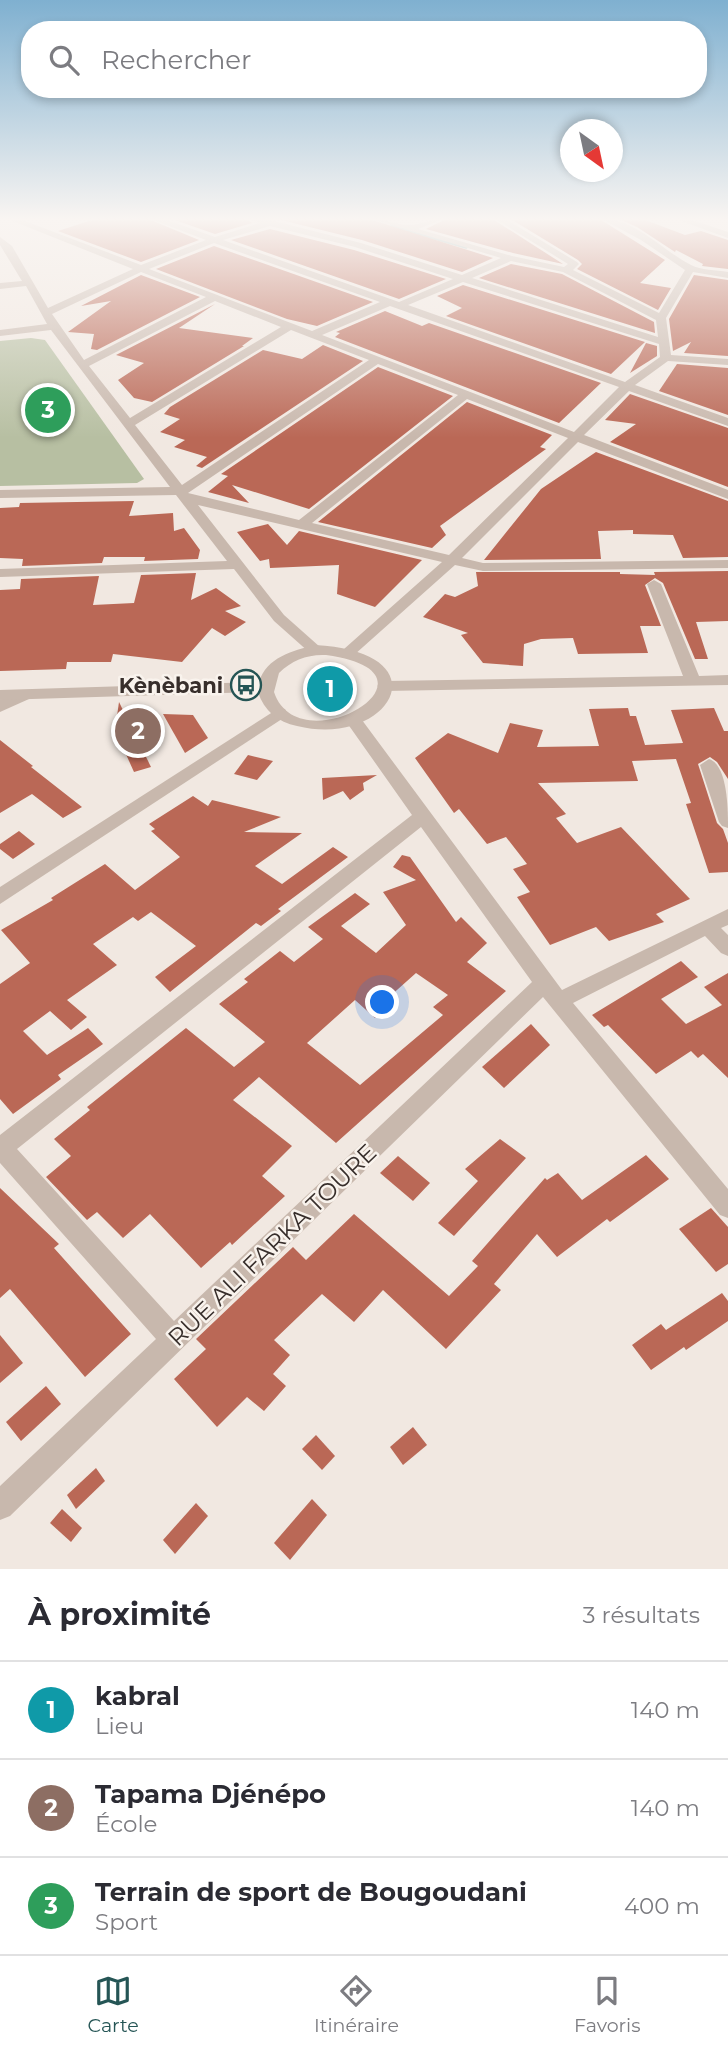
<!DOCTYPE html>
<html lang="fr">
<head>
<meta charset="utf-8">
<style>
	body { margin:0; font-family:Montserrat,sans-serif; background:#f2f2f3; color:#2b2b33 }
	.compass { position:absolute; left:560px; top:119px; width:63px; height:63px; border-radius:50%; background:#fff; box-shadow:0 4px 10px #0003; rotate:147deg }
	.you { position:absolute; left:383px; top:1003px; width:24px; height:24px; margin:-18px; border:5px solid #fff; border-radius:50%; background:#1a73e8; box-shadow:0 0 0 10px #1a73e833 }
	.badge { display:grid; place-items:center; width:46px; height:46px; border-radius:50%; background:#255555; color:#fff; font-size:23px; font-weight:700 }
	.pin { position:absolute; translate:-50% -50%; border:4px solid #fff; box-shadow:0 2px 7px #0006 }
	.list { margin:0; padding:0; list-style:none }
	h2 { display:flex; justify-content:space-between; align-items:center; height:91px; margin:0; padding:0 28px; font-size:30px }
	h2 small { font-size:23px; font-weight:400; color:#7c7c81 }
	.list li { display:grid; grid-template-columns:46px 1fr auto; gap:21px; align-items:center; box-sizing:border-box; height:98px; padding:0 28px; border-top:2px solid #e1e1e2 }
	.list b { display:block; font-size:26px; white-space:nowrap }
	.list p { margin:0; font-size:23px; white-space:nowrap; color:#7c7c81 }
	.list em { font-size:23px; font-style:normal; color:#7c7c81 }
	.icon { flex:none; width:38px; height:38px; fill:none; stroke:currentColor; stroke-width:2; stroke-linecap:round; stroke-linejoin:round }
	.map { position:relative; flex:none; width:728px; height:1569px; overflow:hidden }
	.search { position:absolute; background:#fff; box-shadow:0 4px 10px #0003; left:21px; right:21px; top:21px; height:77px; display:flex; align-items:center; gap:18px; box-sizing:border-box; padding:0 24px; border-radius:28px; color:#7c7c81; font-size:26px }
	.sheet { height:385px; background:#fff }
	nav { display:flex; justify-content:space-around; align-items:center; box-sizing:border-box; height:98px; border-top:2px solid #e1e1e2; background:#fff; font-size:19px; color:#7c7c81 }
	nav a { display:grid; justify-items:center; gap:4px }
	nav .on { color:#255555 }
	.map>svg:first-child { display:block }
	.green { fill:#b7bfa2 }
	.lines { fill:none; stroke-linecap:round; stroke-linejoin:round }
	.stream { stroke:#82abab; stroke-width:3.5 }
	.building { fill:#ba6856; fill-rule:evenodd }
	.minor { fill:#c8b8ad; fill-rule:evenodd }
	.tertiary { fill:#c8b8ad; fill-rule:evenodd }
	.labels { text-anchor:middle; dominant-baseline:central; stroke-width:5; stroke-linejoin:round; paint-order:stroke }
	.poi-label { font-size:21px; font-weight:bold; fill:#372e2b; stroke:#f9f3ed; text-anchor:end }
	.near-street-label { font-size:24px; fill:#372e2b; stroke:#f9f3ed }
</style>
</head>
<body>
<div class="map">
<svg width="728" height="1569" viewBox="0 0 728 1569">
	<rect width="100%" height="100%" fill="#f1e8e1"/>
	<polygon class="green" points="31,338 45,340 144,479 137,483 0,486 0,341"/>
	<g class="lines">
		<polyline class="stream" points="392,226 466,247"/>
	</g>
	<g class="building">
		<polygon points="98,218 146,218 199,240 141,262 58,231"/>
		<polygon points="169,218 245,218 252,223 215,234"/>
		<polygon points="273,218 366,218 493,258 462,272 362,240"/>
		<polygon points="448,218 491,218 563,264 513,253 426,229"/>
		<polygon points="509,218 598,218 665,260 640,283 671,288 658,310 577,269 582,264 578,260"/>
		<polygon points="617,218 640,218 685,235 701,231 728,240 728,269 702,266 703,264 676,250 675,252 637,227"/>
		<polygon points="270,229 354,250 446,279 399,299 231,240"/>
		<polygon points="214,246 373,302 317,326 287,319 156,269"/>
		<polygon points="511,264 562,274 654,322 655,333 479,278"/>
		<polygon points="141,275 200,297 97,350 91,349 94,334 68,332 111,301 81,306"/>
		<polygon points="694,275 728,280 728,356 684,353 691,342 673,351 669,319"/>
		<polygon points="463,285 645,342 611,374 446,316 462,308 437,296"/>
		<polygon points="215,304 179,328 253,338 242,346 244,346 152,402 134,398 118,380 144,363 116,355"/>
		<polygon points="385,311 422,326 429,323 601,383 559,423 335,337 340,333 336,332"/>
		<polygon points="646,343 657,346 657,356 630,373"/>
		<polygon points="323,345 363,361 202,468 196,466 207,457 174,447 185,440 160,432 180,419 164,414 170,407 263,350 302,359"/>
		<polygon points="677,364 728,368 728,415 659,391"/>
		<polygon points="378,367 453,396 309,509 232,485 249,503 208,492 228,476 221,474"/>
		<polygon points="630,394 728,428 728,487 610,442 636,424 605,420"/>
		<polygon points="467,402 552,435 540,447 546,449 440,526 446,535 432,548 318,522"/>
		<polygon points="596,452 728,501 728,557 683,558 673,535 633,534 633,530 598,531 601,559 484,560 541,489"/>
		<polygon points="134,501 129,516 173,513 174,531 184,528 200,550 198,559 144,561 145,557 104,557 102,563 22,566 23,559 0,558 0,508 19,507 20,503"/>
		<polygon points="268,524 287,545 299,531 422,560 375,607 337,594 339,565 270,568 269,559 260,561 237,532"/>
		<polygon points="728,571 728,621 696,622 708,659 695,659 663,583 655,578 645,585 661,626 640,626 648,653 578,654 573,638 541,639 524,644 523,666 483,663 461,635 468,633 423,617 445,594 455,597 478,586 476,572 620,572 620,574 655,575 654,572"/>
		<polygon points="196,573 191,600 216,588 241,606 225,611 246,622 225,636 212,628 182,662 113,654 111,662 67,662 66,669 0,671 0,590 20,589 21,579 99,576 93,605 134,603 141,575"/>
		<polygon points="119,702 151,767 134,772 115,730"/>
		<polygon points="628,708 630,716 636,716 645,745 683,743 671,710 714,708 724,731 728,731 728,779 717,762 710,757 698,764 717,823 723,829 728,843 728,872 709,873 686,804 691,803 676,759 632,761 638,781 538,783 566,814 556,818 577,843 621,827 690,899 656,914 664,922 609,941 596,927 550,945 517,897 530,892 513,869 527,864 506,837 487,844 459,809 454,813 415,758 448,733 498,753 510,723 543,730 537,747 599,746 589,709"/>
		<polygon points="163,714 193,715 208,738 185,753"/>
		<polygon points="0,740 33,766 31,767 82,807 63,818 32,794 0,813"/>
		<polygon points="248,755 273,761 257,780 234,774"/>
		<polygon points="377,775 363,783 364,790 350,800 343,791 323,800 322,778"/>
		<polygon points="193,796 208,806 212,800 281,817 244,832 302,833 255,866 282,884 333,847 348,857 278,909 281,911 261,926 256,923 170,992 155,977 196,946 151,912 138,921 133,917 93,944 117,965 67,1000 87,1017 71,1030 50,1011 23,1031 47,1055 88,1028 103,1044 58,1075 61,1079 13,1114 0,1099 0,984 30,963 1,930 53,900 51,898 105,864 135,890 180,857 151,831 155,829 149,824"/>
		<polygon points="19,831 35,844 13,859 0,849 0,844"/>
		<path d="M 402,855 L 410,857 L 456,922 L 461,917 L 487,943 L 467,962 L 506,991 L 336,1143 L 259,1077 L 233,1100 L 292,1146 L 262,1176 L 285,1196 L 232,1245 L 230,1242 L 201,1268 L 150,1214 L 123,1238 L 97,1212 L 87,1220 L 46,1177 L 71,1156 L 54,1139 L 90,1110 L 87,1107 L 186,1028 L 234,1067 L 265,1042 L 219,1004 L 248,982 L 244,979 L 280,951 L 294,962 L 323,939 L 308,927 L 355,893 L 370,904 L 341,926 L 376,953 L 406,925 L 383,892 L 416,880 L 393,867 ZM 416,973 L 448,995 L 433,1007 L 443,1015 L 360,1085 L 307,1043 L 355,1000 L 375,1018 L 394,1003 L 388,998 Z"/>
		<polygon points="681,961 698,977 661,999 686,1024 722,1005 704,987 728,973 728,1078 703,1054 698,1058 691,1051 656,1074 608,1025 604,1027 592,1015"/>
		<polygon points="531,1024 550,1045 504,1088 482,1067"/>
		<polygon points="500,1139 526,1158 454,1236 438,1223 478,1181 465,1169"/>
		<polygon points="646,1155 669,1179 610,1222 607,1219 557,1257 537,1234 494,1284 501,1290 446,1349 383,1290 354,1322 322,1294 274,1340 290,1355 273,1374 286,1386 264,1411 247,1397 217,1427 174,1379 206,1349 196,1339 293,1247 306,1260 354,1214 449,1296 478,1266 472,1261 545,1178 547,1180 558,1173 582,1200"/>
		<polygon points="398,1156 430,1183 413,1201 380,1173"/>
		<polygon points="0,1188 59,1244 54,1248 131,1334 85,1377 10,1289 0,1298"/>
		<polygon points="711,1208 728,1227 728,1264 716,1272 679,1229"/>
		<polygon points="722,1293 728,1301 728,1321 686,1350 684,1347 651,1370 632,1345 661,1324 666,1330"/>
		<polygon points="0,1335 23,1363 0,1383"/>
		<polygon points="46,1386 61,1404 21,1441 6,1422"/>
		<polygon points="413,1427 427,1445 403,1465 390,1447"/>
		<polygon points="316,1435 335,1456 322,1470 302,1449"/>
		<polygon points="96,1468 105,1481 76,1509 67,1495"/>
		<polygon points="312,1499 327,1515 290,1560 274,1543"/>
		<polygon points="196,1503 208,1516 175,1554 163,1540"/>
		<polygon points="62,1509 82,1528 71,1542 50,1523"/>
	</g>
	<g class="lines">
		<g class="minor">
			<path d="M 5,218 L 17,218 L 141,265 L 206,240 L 148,218 L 161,218 L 215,237 L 260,223 L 247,218 L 262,218 L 361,243 L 462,275 L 501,258 L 368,218 C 382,218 393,224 407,225 C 419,226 433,218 446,218 L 418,229 L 512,256 L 564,267 L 568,264 L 494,218 L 504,218 L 577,262 L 579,264 L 573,270 L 659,313 L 685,270 L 641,240 L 600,218 C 634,218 662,250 691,265 C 701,270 716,270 728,272 L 728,278 L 693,272 L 666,318 L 671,355 L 728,359 L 728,365 L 668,361 L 635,385 L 728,418 L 728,426 L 629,391 L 584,435 L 728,490 L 728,499 L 578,442 L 462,558 L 483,563 L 728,560 L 728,568 L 483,571 L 455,565 L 354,655 L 344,655 L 341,652 L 344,649 L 442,562 L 198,505 L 284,615 L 320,647 L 323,650 L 320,653 L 310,653 L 274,621 L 234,569 L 0,577 L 0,569 L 227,561 L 176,495 L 0,498 L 0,490 L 170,487 L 51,330 L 0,336 L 0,330 L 47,324 L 26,286 L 0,289 L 0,283 L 22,281 L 0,245 L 0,237 L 12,246 L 48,308 L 133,269 ZM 270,226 L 355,247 L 453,279 L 399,302 L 223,240 ZM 214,243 L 380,302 L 312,331 L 149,269 ZM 511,261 L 563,272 L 656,320 L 658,337 L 472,278 ZM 141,272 L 206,297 L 84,360 L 52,314 ZM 463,282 L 659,344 L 660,357 L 625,382 L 408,305 ZM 215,301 L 281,327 L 130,418 L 89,366 ZM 390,306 L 619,387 L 574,432 L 322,335 ZM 291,330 L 369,360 L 182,485 L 135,425 ZM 378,364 L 458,395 L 299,520 L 188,493 ZM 467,399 L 568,438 L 449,555 L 312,523 Z"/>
			<polygon points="673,218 686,218 728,232 728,238"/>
			<polygon points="654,580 661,584 699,676 728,675 728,685 385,691 377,686 385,681 683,676 647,584"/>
			<polygon points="23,690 31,695 29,699 0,712 0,700"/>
			<polygon points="279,708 285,709 287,713 285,717 0,904 0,887"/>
			<path d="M 353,715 L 359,716 L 562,990 L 728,909 L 728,925 L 721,928 L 728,935 L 728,956 L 721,953 L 705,936 L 573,1003 L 728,1189 L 728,1218 L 720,1215 L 543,997 L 10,1516 L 0,1520 L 0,1486 L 156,1339 L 0,1163 L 0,1135 L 412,815 L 345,720 ZM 421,827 L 532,982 L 174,1321 L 17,1149 Z"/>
			<path d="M 709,759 C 728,765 728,811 728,828 L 722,826 L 719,822 L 700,765 Z"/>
		</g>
		<path class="tertiary" d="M 315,645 C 446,652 390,749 297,726 C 278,722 264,711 258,692 L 0,700 L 0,690 L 259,682 C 267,657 292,651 315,645 ZM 326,655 C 458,673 299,767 274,692 L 279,673 C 292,660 308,654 326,655 Z"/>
	</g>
	<linearGradient id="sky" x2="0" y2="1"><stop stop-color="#7fb0d0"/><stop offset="0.5" stop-color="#f9f5f2"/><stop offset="1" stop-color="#f9f5f2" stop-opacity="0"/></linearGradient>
	<rect width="728" height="438" fill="url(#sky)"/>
	<defs>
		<g id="bus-ring" transform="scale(1.575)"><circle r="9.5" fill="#f9f3ed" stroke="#255555" stroke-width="1.5"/><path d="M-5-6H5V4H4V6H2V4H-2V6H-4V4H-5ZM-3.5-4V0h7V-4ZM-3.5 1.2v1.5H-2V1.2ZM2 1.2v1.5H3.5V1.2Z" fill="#255555"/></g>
	</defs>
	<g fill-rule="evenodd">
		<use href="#bus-ring" x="246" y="685"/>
	</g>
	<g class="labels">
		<g class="poi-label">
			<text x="223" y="685">Kènèbani</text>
		</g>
		<g class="near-street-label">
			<text transform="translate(272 1245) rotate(-44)">RUE ALI FARKA TOURE</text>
		</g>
	</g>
</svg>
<svg class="compass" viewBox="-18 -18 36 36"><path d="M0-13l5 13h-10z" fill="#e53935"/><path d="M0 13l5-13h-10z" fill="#7c7c81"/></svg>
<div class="you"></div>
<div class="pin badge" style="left:330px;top:689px;background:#0f9aa8">1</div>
<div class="pin badge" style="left:138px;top:731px;background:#8d6e63">2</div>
<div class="pin badge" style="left:48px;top:410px;background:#2e9e5b">3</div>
<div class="search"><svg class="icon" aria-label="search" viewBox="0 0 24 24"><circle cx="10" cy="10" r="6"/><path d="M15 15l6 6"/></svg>Rechercher</div>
</div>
<section class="sheet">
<h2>À proximité<small>3 résultats</small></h2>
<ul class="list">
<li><span class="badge" style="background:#0f9aa8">1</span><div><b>kabral</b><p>Lieu</p></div><em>140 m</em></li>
<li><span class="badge" style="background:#8d6e63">2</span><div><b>Tapama Djénépo</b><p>École</p></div><em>140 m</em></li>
<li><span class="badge" style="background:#2e9e5b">3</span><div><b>Terrain de sport de Bougoudani</b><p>Sport</p></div><em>400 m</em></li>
</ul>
</section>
<nav>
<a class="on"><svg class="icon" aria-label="map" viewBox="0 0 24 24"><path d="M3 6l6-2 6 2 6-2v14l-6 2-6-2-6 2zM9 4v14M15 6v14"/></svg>Carte</a>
<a><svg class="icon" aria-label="directions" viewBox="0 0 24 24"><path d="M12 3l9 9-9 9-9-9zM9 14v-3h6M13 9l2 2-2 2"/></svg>Itinéraire</a>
<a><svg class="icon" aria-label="saved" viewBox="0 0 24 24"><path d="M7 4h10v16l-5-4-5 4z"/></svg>Favoris</a>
</nav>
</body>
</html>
